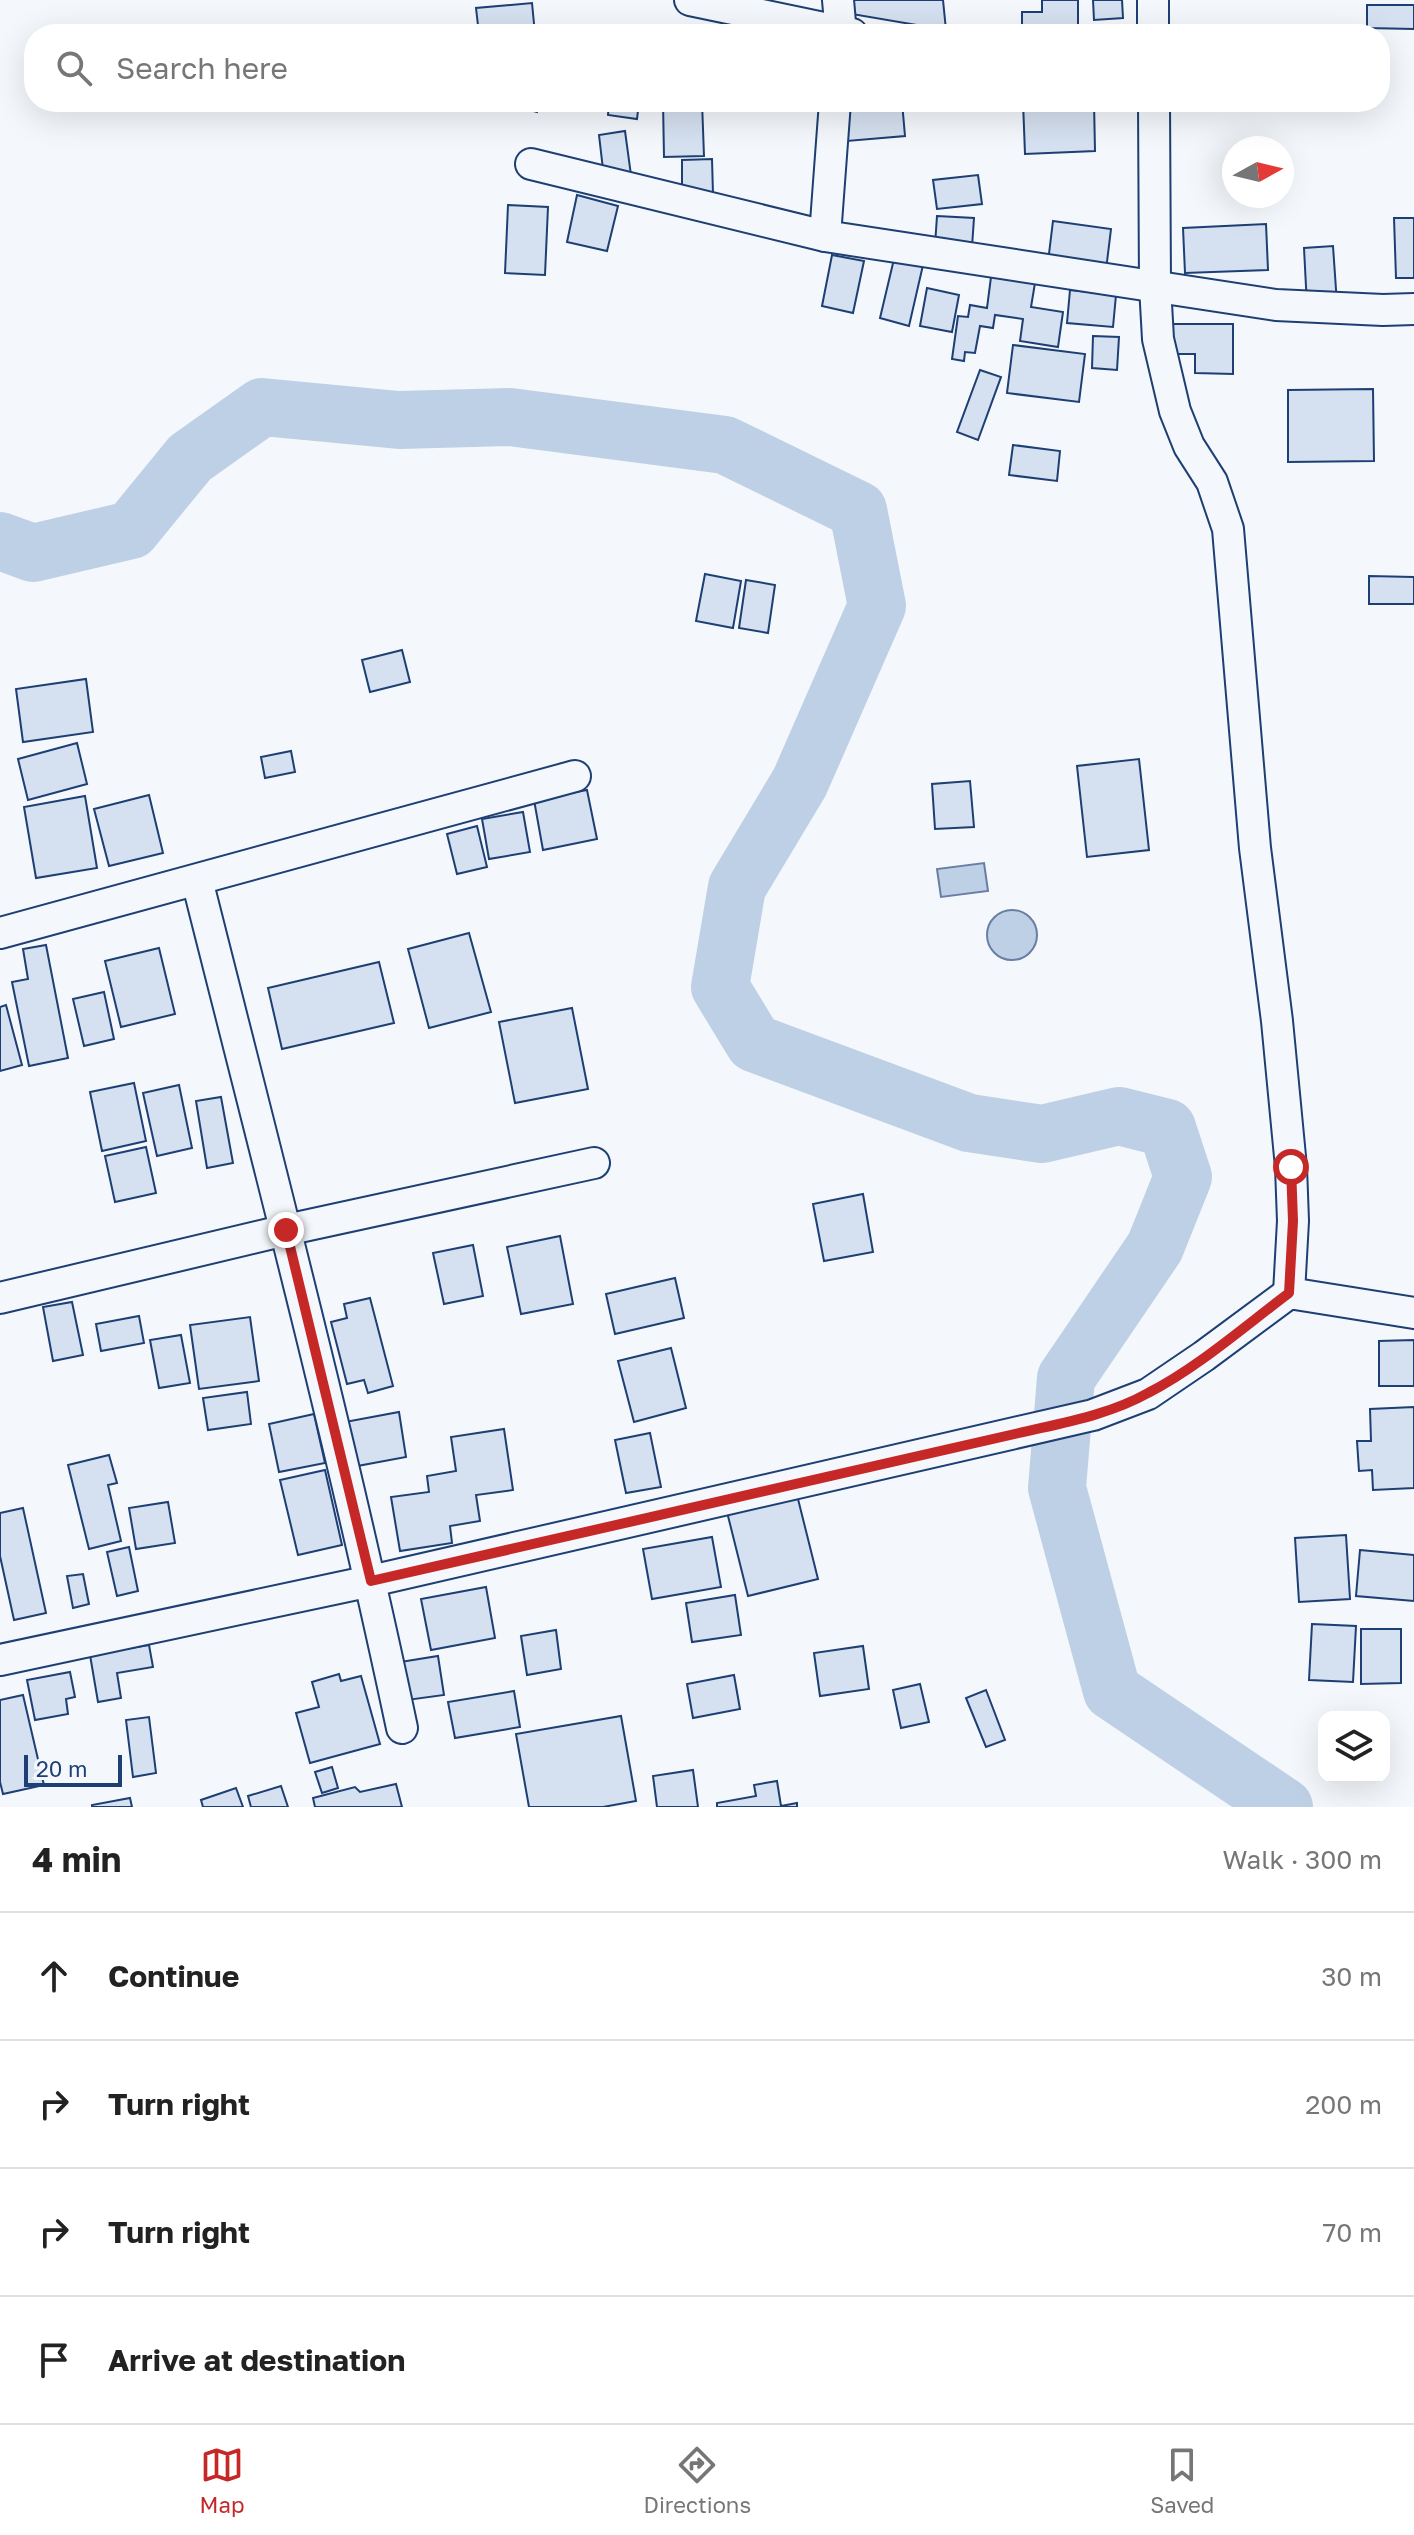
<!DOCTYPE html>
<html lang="en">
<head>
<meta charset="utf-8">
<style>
	body { margin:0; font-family:"Golos Text",sans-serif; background:#f6f6f6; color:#222 }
	.controls { position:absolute; right:24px; bottom:24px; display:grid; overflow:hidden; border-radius:16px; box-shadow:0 8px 32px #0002 }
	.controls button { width:72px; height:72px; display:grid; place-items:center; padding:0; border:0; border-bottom:2px solid #e0e0e0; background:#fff; color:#222; font:40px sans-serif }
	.compass { position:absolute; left:1222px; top:136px; width:72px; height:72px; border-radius:50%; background:#fff; box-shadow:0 8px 32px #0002; rotate:82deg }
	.scale { position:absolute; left:24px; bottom:20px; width:98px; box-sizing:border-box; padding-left:8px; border:4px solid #1d3f73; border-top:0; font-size:22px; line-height:28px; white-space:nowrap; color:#1d3f73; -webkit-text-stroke:6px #f4f7fb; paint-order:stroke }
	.stop { position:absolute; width:24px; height:24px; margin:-18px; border:6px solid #c62828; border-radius:50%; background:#fff }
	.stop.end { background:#c62828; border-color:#fff; box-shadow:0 2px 8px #0008 }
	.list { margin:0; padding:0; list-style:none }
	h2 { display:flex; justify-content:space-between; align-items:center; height:104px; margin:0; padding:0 32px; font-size:34px }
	h2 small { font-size:26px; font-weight:400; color:#767676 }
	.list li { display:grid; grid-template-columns:52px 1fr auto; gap:24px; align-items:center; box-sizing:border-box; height:128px; padding:0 32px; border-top:2px solid #e0e0e0 }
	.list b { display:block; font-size:30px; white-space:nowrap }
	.list em { font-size:26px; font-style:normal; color:#767676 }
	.icon { flex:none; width:44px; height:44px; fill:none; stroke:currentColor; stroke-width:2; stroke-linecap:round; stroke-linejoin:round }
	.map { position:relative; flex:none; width:1414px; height:1807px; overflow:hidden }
	.search { position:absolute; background:#fff; box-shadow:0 8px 32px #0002; left:24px; right:24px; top:24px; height:88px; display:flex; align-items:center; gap:20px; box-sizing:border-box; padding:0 28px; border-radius:32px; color:#767676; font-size:30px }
	.sheet { height:616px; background:#fff }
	nav { display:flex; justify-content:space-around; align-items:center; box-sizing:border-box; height:112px; border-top:2px solid #e0e0e0; background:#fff; font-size:22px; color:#767676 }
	nav a { display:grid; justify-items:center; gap:4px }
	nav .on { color:#c62828 }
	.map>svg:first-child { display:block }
	.water { fill:#bed0e5; stroke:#687fa3; stroke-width:2 }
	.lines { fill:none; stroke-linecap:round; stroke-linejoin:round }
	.river { stroke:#bed0e5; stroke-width:58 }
	.building { fill:#d5e0f0; stroke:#1d3f73; stroke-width:2 }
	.minor-casing { stroke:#1d3f73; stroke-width:34 }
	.minor { stroke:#f4f7fb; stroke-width:30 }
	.route { stroke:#c62828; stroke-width:10 }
</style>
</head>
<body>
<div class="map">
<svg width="1414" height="1807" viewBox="0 0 1414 1807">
	<rect width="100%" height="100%" fill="#f4f7fb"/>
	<g class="water">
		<polygon points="984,863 988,891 941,897 937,869"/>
		<circle cx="1012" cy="935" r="25"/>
	</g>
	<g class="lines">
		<polyline class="river" points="0,541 33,553 131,530 190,458 262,407 399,420 510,417 725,445 858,510 877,606 800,782 737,887 720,987 754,1043 969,1123 1042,1134 1119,1116 1167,1128 1183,1177 1155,1247 1066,1378 1057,1488 1112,1691 1284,1807"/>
	</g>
	<g class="building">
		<polygon points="848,0 943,0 946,30 846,13"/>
		<polygon points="1042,0 1078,0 1078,34 1022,34 1022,12 1042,12"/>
		<polygon points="1093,0 1122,0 1123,18 1094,20"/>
		<polygon points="532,3 535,34 479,34 476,8"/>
		<polygon points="1367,5 1414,5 1414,29 1367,28"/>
		<polygon points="503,102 540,102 537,112"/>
		<polygon points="609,102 639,102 637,119 608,115"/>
		<polygon points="663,102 702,102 704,156 664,157"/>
		<polygon points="739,102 810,102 810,105 744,108"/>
		<polygon points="843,102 902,102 905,136 847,141"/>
		<polygon points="1023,102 1094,102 1095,151 1025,154"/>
		<polygon points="625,131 631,175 604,178 599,135"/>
		<polygon points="712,159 713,194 682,195 682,160"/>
		<polygon points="978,175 982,204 937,209 933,180"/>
		<polygon points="577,195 618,206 607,251 567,242"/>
		<polygon points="508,205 548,207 545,275 505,273"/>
		<polygon points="937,216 974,218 972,247 935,245"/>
		<polygon points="1394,218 1414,218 1414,278 1396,278"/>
		<polygon points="1053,221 1111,229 1106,270 1048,262"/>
		<polygon points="1266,224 1268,270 1185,273 1183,228"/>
		<polygon points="1333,246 1337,304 1307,306 1304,248"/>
		<polygon points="832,255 864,261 853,313 822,306"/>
		<polygon points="894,259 923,265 909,326 880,318"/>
		<polygon points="991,277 1035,283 1031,307 1063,312 1058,347 1020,341 1023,319 995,315 993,328 980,326 975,353 965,352 964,361 952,359 958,316 968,317 970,305 987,308"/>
		<polygon points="927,288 959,295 952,332 920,326"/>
		<polygon points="1070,290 1116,295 1113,327 1067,323"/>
		<polygon points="1162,324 1233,324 1233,374 1195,373 1195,354 1162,354"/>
		<polygon points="1093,336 1119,337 1117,370 1092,368"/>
		<polygon points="1013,345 1085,354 1079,402 1007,393"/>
		<polygon points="980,370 1001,377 978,440 957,432"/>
		<polygon points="1373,389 1374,461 1288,462 1288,390"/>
		<polygon points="1013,445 1060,451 1057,481 1009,475"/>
		<polygon points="705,574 741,581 733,628 696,621"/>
		<polygon points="1369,576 1414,577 1414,604 1369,604"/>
		<polygon points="746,580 775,585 768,633 739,628"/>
		<polygon points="402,650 410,682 370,692 362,660"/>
		<polygon points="86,679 93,732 23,742 16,689"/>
		<polygon points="77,743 87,784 28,800 18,759"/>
		<polygon points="291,751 295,772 265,778 261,757"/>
		<polygon points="1139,759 1149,850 1087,857 1077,766"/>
		<polygon points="970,781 974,827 935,829 932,784"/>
		<polygon points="587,790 597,839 543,850 534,800"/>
		<polygon points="149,795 163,853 109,866 94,809"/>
		<polygon points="85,796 97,868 36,878 24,807"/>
		<polygon points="523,812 530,852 489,859 482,819"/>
		<polygon points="477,826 487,867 457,874 447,834"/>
		<polygon points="469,933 491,1012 429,1028 408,949"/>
		<polygon points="46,945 68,1058 29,1066 12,982 28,979 23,949"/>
		<polygon points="159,948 175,1014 121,1027 105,961"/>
		<polygon points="379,962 394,1023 282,1049 268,988"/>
		<polygon points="104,992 114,1039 84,1046 73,999"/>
		<polygon points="6,1005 22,1065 0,1071 0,1007"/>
		<polygon points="572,1008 588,1089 515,1103 499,1022"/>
		<polygon points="134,1083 146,1141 102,1151 90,1092"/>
		<polygon points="179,1085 192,1148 157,1156 143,1093"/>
		<polygon points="221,1097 233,1163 207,1168 196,1101"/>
		<polygon points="146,1147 156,1193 115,1202 105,1156"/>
		<polygon points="863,1194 873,1252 824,1261 813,1204"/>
		<polygon points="560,1236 573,1304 521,1314 507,1247"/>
		<polygon points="473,1245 483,1296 444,1304 433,1253"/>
		<polygon points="675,1278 684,1318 615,1334 606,1294"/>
		<polygon points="370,1298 393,1386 368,1393 364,1380 347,1384 331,1322 347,1318 344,1304"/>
		<polygon points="72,1302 83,1355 53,1361 43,1307"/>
		<polygon points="139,1316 144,1343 101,1351 96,1324"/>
		<polygon points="250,1317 259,1381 199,1389 190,1325"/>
		<polygon points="181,1335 190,1383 159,1388 150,1340"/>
		<polygon points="1414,1340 1414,1386 1379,1386 1379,1341"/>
		<polygon points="671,1348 686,1408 634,1422 618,1361"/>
		<polygon points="247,1392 251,1424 208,1430 203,1398"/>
		<polygon points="1414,1407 1414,1488 1373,1490 1372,1470 1359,1471 1357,1441 1371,1441 1370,1409"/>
		<polygon points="399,1412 406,1457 352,1467 345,1422"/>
		<polygon points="314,1414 325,1463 279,1472 269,1424"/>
		<polygon points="504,1429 513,1490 476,1495 480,1521 450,1526 452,1543 400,1551 391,1497 429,1492 427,1476 456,1471 451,1437"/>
		<polygon points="650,1433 661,1487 626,1493 615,1440"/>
		<polygon points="109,1455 117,1483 108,1485 121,1541 89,1549 68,1465"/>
		<polygon points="325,1470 342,1545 298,1555 280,1480"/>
		<polygon points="796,1491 818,1579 748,1596 726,1508"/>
		<polygon points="168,1502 175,1543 136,1549 129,1508"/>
		<polygon points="23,1508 46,1613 14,1620 0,1556 0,1513"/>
		<polygon points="1346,1535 1350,1599 1299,1602 1295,1538"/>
		<polygon points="712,1537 721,1587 652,1599 643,1549"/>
		<polygon points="129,1547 138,1591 117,1596 107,1552"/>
		<polygon points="1360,1550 1414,1555 1414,1601 1356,1596"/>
		<polygon points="83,1574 89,1604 73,1608 67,1576"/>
		<polygon points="486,1587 495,1638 431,1650 421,1599"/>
		<polygon points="735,1595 741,1635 692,1642 686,1603"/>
		<polygon points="1312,1624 1356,1626 1353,1682 1309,1680"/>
		<polygon points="1361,1629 1401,1629 1401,1683 1361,1684"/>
		<polygon points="556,1630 561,1669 527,1675 521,1636"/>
		<polygon points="149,1645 153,1667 117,1673 121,1698 98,1702 90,1655"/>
		<polygon points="863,1646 869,1689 820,1696 814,1653"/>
		<polygon points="438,1656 444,1695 400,1701 394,1663"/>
		<polygon points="70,1672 75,1697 66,1699 68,1714 35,1720 27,1680"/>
		<polygon points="339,1674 341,1681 361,1676 380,1744 310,1763 296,1713 319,1707 312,1682"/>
		<polygon points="734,1675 740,1709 693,1718 687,1684"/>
		<polygon points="920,1684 929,1722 901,1728 893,1690"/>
		<polygon points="986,1690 1005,1740 986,1747 966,1698"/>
		<polygon points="514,1691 520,1727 455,1738 448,1702"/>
		<polygon points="23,1695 44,1785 3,1794 0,1782 0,1700"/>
		<polygon points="621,1716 636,1801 603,1807 529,1807 516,1734"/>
		<polygon points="149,1717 156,1773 133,1777 126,1720"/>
		<polygon points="332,1767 338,1788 322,1793 315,1772"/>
		<polygon points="693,1770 698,1807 657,1807 653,1776"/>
		<polygon points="777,1781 781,1806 797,1803 797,1807 717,1807 717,1803 756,1796 754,1785"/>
		<polygon points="396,1784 402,1807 315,1807 313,1798 355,1787 360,1792"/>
		<polygon points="281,1786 288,1807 251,1807 248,1796"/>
		<polygon points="236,1788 243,1807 203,1807 201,1800"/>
		<polygon points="130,1798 132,1807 92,1807 92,1805"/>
	</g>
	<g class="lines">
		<g class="minor-casing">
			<g id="minor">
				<polyline points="690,0 852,34"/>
				<polyline points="838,0 841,34"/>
				<polyline points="1153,0 1153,34"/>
				<polyline points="835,102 825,236 1276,305 1383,310 1414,309"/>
				<polyline points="1154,102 1155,286 1158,339 1175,411 1189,446 1212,482 1228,529 1255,848 1277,1021 1291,1167 1293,1221 1289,1293"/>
				<polyline points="531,164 825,236"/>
				<path d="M 197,880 C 268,1162 342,1444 402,1728"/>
				<polyline points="0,933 575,776"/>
				<polyline points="0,1298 286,1230 594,1163"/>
				<polyline points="0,1660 371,1581 1093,1415 1148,1394 1204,1356 1289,1293 1414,1313"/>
			</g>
		</g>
		<use href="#minor" class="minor"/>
	</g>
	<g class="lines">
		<path class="route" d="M 286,1230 L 371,1581 L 1019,1433 C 1062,1423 1109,1415 1148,1393 C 1197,1368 1245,1326 1289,1293 L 1293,1221 L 1291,1167"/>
	</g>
</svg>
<div class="controls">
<button><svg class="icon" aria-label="layers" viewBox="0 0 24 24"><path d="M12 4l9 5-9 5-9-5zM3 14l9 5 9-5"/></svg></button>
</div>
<svg class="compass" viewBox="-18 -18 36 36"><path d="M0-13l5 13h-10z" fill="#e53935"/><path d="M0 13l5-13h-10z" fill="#767676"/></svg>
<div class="scale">20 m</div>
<div class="stop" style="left:1291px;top:1167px"></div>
<div class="stop end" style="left:286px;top:1230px"></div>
<div class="search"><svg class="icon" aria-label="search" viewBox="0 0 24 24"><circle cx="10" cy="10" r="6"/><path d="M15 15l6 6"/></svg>Search here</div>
</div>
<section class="sheet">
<h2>4 min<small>Walk · 300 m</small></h2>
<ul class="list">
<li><svg class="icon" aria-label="ahead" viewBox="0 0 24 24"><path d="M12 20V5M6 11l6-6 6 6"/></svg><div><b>Continue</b></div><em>30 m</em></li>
<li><svg class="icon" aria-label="right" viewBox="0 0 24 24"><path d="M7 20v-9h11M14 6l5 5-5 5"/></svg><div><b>Turn right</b></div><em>200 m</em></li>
<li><svg class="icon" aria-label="right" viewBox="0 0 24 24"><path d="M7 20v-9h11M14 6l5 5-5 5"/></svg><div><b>Turn right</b></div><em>70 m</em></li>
<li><svg class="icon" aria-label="arrive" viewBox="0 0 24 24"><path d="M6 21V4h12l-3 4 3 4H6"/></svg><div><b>Arrive at destination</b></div></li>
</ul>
</section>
<nav>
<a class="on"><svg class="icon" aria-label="map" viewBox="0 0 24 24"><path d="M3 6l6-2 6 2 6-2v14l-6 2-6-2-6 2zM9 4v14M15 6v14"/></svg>Map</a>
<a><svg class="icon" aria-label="directions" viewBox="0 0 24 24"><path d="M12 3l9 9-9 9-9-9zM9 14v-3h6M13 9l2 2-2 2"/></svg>Directions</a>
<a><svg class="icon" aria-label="saved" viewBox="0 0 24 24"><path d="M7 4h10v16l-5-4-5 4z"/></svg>Saved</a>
</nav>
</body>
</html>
